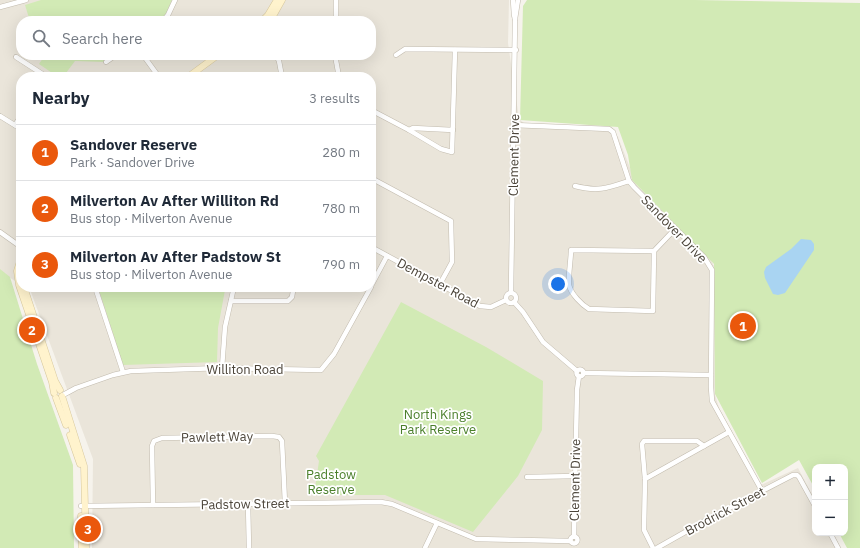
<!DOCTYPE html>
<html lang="en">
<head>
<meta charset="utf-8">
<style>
	body { margin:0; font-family:"IBM Plex Sans",sans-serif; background:#f6f6f7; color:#1f2937 }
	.controls { position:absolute; right:12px; bottom:12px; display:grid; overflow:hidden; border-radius:8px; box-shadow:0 4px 16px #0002 }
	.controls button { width:36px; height:36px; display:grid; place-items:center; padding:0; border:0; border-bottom:1px solid #e0e1e3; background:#fff; color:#1f2937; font:20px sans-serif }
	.you { position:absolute; left:558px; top:284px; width:14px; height:14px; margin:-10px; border:3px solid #fff; border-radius:50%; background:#1a73e8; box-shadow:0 0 0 6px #1a73e833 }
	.badge { display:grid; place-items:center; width:26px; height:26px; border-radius:50%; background:#ea580c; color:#fff; font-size:13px; font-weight:700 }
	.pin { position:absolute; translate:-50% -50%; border:2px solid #fff; box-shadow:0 1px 4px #0006 }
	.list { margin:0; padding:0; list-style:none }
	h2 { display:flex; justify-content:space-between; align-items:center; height:52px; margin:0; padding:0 16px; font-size:17px }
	h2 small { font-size:13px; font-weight:400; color:#747a83 }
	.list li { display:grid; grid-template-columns:26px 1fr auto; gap:12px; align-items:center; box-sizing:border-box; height:56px; padding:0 16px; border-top:1px solid #e0e1e3 }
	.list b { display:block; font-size:15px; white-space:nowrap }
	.list p { margin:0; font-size:13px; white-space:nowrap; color:#747a83 }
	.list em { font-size:13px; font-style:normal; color:#747a83 }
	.icon { flex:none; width:22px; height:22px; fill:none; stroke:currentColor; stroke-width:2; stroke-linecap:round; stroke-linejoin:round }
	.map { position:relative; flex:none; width:860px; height:548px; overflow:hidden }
	.search { position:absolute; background:#fff; box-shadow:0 4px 16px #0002; left:16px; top:16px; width:360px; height:44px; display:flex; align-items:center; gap:10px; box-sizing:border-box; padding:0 14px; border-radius:16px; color:#747a83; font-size:15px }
	.panel { position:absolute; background:#fff; box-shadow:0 4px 16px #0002; left:16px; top:72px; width:360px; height:220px; border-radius:16px }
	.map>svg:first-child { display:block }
	.residential { fill:#eae5da; fill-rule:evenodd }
	.green { fill:#d2eab5 }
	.water { fill:#a9d4f2 }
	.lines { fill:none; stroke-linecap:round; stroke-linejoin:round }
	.street-casing { stroke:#c2bbae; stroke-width:5.5 }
	.secondary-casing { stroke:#d6c79b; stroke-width:7 }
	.street { stroke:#fff; stroke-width:4.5 }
	.secondary { stroke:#fff3cd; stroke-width:6 }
	.labels { text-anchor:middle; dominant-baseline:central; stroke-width:3.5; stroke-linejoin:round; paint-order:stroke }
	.street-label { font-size:13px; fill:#4b4439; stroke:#fff }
	.park-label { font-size:13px; fill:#4a7f2a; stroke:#fff }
</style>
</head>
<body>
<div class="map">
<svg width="860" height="548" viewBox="0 0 860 548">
	<rect width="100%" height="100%" fill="#f6f3ec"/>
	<path class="residential" d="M 0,0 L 509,0 L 508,43 L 519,119 L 525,124 L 611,126 L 618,137 L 637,186 L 710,258 L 716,270 L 715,395 L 719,408 L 761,485 L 798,468 L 815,500 L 815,533 L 833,533 L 841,548 L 92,548 L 93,459 L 29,287 L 371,287 L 371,77 L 21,77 L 21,281 L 15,281 L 0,271 ZM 21,21 L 371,21 L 371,55 L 21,55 Z"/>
	<g class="green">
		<polygon points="41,0 172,0 166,14 158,21 30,21 25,5"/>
		<polygon points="527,0 695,0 860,3 860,548 847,548 839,533 845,533 845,467 815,467 815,489 799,460 762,483 715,394 714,264 632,180 628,155 618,127 520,120 523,6"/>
		<polygon points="45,55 113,55 104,62 75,61 63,77 58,77 39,64"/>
		<polygon points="0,269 10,277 37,364 73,465 74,548 0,548"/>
		<polygon points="98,287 214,287 225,290 218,328 217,362 123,365"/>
		<polygon points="401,302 486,347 543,381 542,430 518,476 473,532 385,495 314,495 319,461 316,456"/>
	</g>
	<polygon class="water" points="801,239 811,240 814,244 814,250 785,293 778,295 773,294 765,278 764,272 766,267 791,249"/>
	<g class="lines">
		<g class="street-casing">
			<g id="street">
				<polyline points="513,0 514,15 515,19"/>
				<polyline points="0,7 26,0"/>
				<polyline points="163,21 168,15 175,0"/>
				<polyline points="336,21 336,0"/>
				<polyline points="143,55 159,77"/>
				<polyline points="276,55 279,61 282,77"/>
				<polyline points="335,55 339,77"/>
				<polyline points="396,55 405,49 516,50"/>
				<polyline points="16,57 47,77"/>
				<polyline points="106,62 116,55"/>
				<polyline points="371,110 409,130 413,128 453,130"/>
				<polyline points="0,116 21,129"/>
				<polyline points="15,125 21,116"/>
				<polyline points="514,125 609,129 613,132 629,181 634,187 704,257 712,270 711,387 712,401 762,491"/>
				<polyline points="409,130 441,149 452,152 455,50"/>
				<polyline points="371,178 451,221 452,262 440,284"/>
				<path d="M 575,186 C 598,192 608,188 629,181"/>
				<polyline points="0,232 21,247"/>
				<polyline points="371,247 480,306 491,307 506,300"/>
				<path d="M 654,251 L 653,311 L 589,309 C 582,305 571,294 569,285 C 568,277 571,259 571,250 L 654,251 L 675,229"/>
				<polyline points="371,286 387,256"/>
				<polyline points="95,287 123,372"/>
				<polyline points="511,292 515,19 518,0"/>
				<circle cx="511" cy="298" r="5"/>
				<polyline points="231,301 288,301 292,297 293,291 291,288 285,287"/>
				<polyline points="514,302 523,312 543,342 577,371"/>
				<polyline points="222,368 225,327 234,287"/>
				<circle cx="580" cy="373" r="3.5"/>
				<polyline points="583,373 711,375"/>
				<polyline points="63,395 76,388 113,375 131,371 222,368 321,370 334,354 371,287"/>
				<polyline points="527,477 576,476"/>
				<polyline points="645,479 729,432"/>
				<polyline points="248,504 249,548"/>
				<polyline points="153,505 152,446 154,441 162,438 272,436 279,437 282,441 285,503"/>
				<polyline points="81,506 381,502 392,504 476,539 570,541"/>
				<polyline points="830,533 838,548"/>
				<circle cx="574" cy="540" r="3.5"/>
				<polyline points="574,537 577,390 579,376"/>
				<polyline points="425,548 437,523"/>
				<polyline points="653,548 644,530 645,479 642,444 644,441 697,441 704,446"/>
				<polyline points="657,548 710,518 793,475 797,475 799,477 815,506"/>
			</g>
		</g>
		<g class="secondary-casing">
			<g id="secondary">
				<polyline points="273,16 282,0"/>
				<polyline points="262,21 268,15 277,0"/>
				<polyline points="188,77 218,55"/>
				<polyline points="21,258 17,271 19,285 52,382 54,393"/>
				<polyline points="24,287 55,381 60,390"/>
				<polyline points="62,396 84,466 86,548"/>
				<polyline points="56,398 66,425"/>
				<polyline points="70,435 80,464"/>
				<polyline points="81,516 82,548"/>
			</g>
		</g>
		<use href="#street" class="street"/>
		<use href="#secondary" class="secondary"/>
	</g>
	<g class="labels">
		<g class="street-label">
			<text transform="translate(514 155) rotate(-89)">Clement Drive</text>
			<text transform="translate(674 229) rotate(46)">Sandover Drive</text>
			<text transform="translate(438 283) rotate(28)">Dempster Road</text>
			<text x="245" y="369">Williton Road</text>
			<text transform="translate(217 437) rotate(-1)">Pawlett Way</text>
			<text transform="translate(575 480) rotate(-89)">Clement Drive</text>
			<text transform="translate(245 504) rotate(-1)">Padstow Street</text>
			<text transform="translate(725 511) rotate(-28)">Brodrick Street</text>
		</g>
		<g class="park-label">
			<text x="438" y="414">North Kings<tspan x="438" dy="15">Park Reserve</tspan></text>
			<text x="331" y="474">Padstow<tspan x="331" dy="15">Reserve</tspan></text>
		</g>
	</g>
</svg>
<div class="controls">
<button>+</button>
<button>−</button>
</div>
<div class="you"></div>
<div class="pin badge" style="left:743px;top:326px">1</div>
<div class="pin badge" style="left:32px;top:330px">2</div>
<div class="pin badge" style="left:88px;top:529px">3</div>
<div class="search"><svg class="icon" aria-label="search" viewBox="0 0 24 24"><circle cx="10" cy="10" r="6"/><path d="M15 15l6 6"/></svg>Search here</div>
<section class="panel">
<h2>Nearby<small>3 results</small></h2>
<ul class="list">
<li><span class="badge">1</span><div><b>Sandover Reserve</b><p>Park · Sandover Drive</p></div><em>280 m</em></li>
<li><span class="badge">2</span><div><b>Milverton Av After Williton Rd</b><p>Bus stop · Milverton Avenue</p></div><em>780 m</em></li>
<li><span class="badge">3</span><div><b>Milverton Av After Padstow St</b><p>Bus stop · Milverton Avenue</p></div><em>790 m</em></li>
</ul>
</section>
</div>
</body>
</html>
